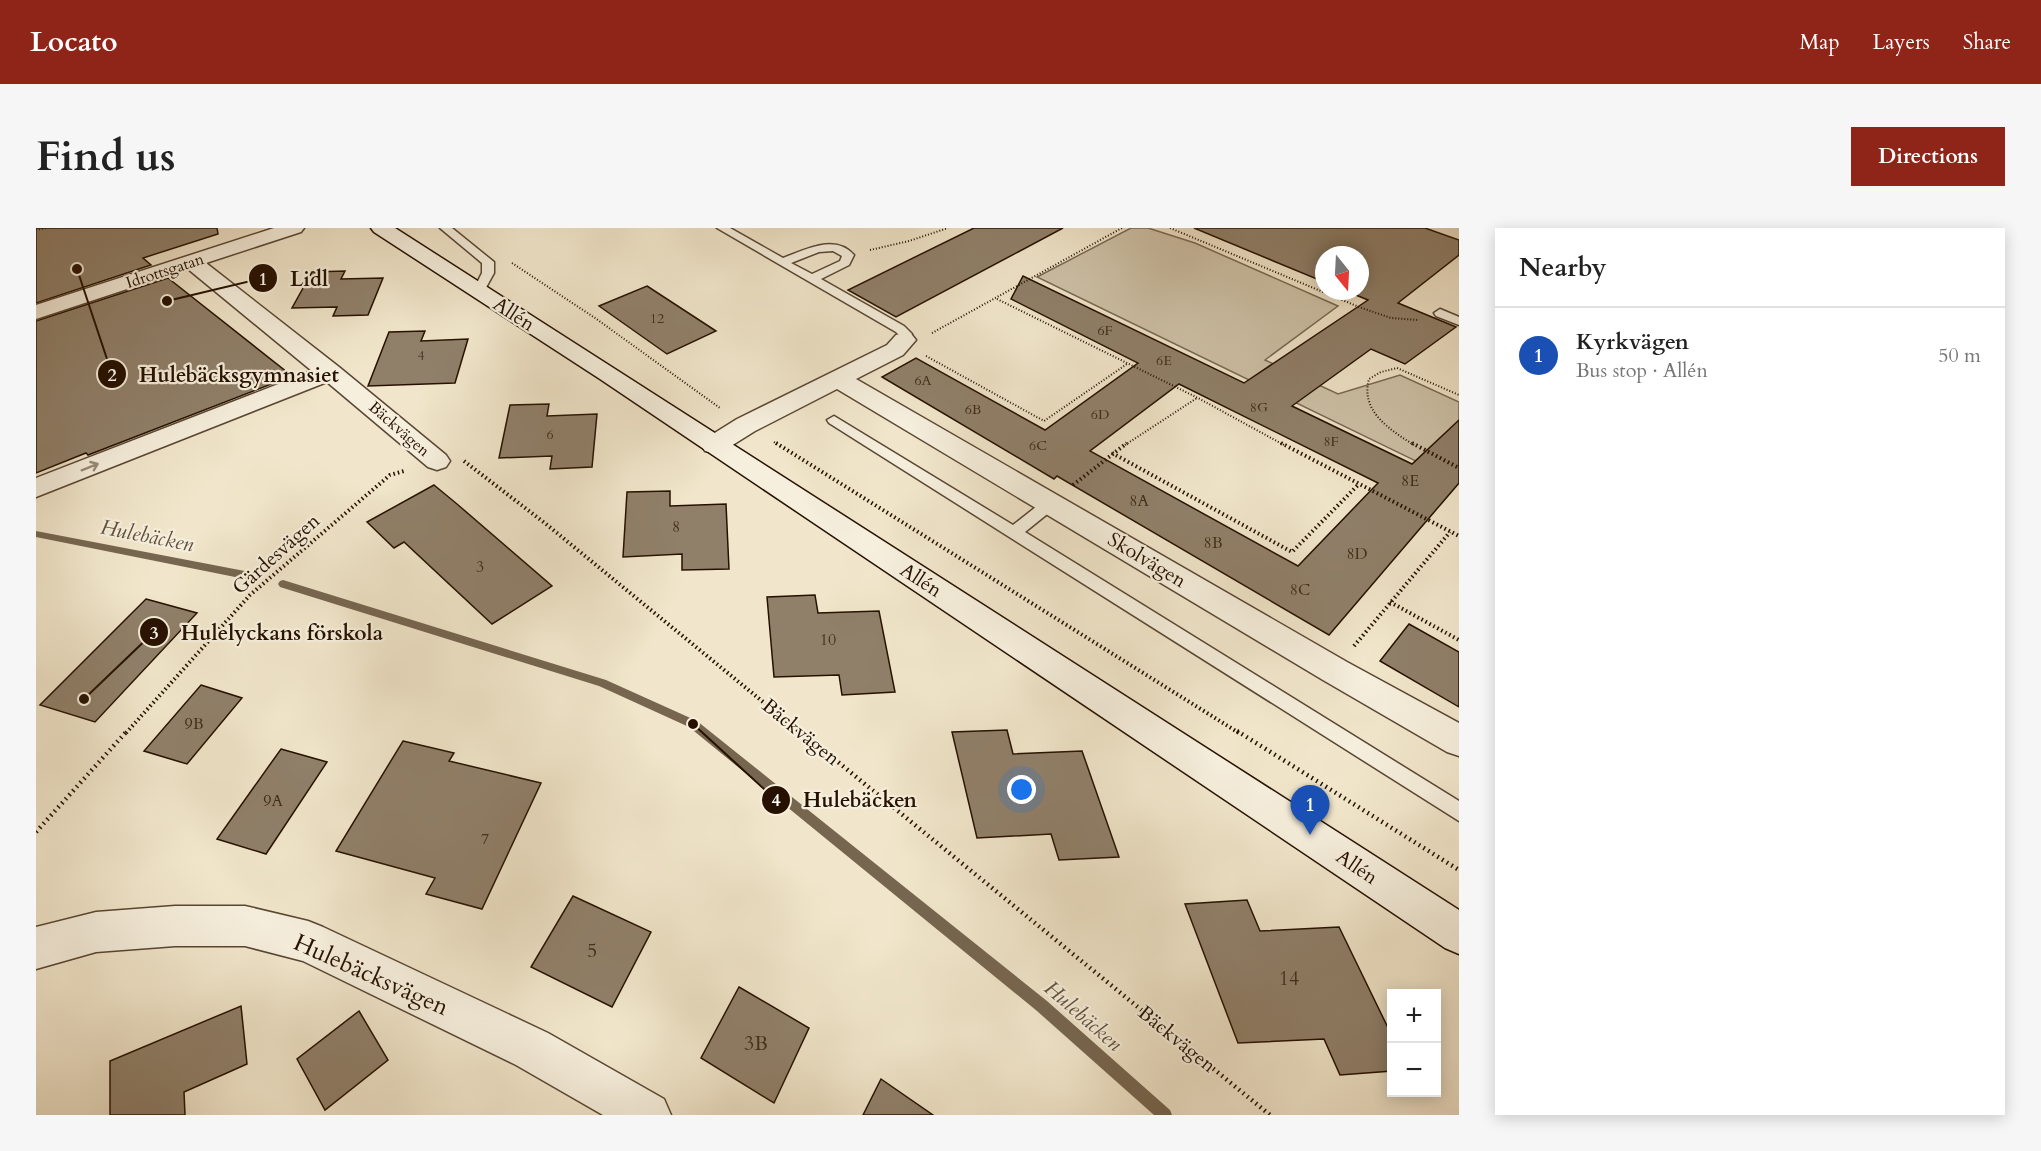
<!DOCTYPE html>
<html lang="en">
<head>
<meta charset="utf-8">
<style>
	body { margin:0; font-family:Cardo,serif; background:#f6f6f6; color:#222 }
	.controls { position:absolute; right:18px; bottom:18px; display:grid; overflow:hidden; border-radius:0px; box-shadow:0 3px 15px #0003 }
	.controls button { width:54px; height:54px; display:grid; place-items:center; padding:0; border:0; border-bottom:2px solid #e0e0e0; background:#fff; color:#222; font:30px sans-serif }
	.compass { position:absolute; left:1279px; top:18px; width:54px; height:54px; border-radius:50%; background:#fff; box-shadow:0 3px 15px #0003; rotate:162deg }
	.you { position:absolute; left:986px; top:562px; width:21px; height:21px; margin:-15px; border:4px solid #fff; border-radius:50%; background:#1a73e8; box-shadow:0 0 0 9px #1a73e833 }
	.badge { display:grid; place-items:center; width:39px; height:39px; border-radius:50%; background:#8f2418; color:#fff; font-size:20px; font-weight:700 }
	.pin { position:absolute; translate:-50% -50px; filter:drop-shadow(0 2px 3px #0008) }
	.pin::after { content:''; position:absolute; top:32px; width:21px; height:18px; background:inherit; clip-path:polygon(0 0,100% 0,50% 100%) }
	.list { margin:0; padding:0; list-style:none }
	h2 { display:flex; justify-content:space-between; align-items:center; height:78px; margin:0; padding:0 24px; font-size:26px }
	h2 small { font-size:20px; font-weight:400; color:#767676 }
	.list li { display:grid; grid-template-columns:39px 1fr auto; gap:18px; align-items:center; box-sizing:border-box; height:96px; padding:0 24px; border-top:2px solid #e0e0e0 }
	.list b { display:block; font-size:22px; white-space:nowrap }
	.list p { margin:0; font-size:20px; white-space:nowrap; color:#767676 }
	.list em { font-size:20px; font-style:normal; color:#767676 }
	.map { position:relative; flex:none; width:1423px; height:887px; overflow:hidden; border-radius:0px }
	header { display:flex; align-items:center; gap:36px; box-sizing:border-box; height:84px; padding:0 30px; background:#8f2418; color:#fff }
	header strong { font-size:28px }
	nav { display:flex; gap:33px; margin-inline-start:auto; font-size:21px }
	.intro { display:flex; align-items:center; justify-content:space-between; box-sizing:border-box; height:144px; padding:0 36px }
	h1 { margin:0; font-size:42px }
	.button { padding:15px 27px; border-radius:0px; background:#8f2418; color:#fff; font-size:21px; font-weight:700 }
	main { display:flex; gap:36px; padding:0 36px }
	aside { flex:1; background:#fff; border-radius:0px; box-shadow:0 3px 15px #0003 }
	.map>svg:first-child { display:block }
	.green { fill:#cec2a8; stroke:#7a6a54; stroke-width:1.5 }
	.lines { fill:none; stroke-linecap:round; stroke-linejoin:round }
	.stream { fill:#766650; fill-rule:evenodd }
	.building { fill:#90806a; stroke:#261100; stroke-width:1.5; fill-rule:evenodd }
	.lane-casing { stroke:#594633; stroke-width:3 }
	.street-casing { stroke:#594633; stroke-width:3 }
	.secondary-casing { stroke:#261100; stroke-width:3 }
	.path-far2 { stroke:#261100; stroke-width:2; stroke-dasharray:1 2; stroke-linecap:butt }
	.path-far1 { stroke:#261100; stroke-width:4; stroke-dasharray:1.5 3; stroke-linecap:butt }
	.path { stroke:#261100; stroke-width:4.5; stroke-dasharray:1.5 4; stroke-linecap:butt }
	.lane { fill:#f6efdd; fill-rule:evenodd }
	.street { fill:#f6efdd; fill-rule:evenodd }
	.secondary { fill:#f6efdd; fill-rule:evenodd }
	.oneway { stroke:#988b7a }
	.labels { text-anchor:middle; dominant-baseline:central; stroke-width:4.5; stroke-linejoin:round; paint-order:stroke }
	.far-number-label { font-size:14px; fill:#402d1a }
	.far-street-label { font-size:16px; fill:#261100; stroke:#f6efdd }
	.number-label { font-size:16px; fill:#402d1a }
	.street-label { font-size:20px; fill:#261100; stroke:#f6efdd }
	.near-number-label { font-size:20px; fill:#402d1a }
	.water-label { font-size:21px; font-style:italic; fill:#62503c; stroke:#f6efdd }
	.near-street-label { font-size:24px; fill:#261100; stroke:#f6efdd }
	.leader { fill:none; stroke:#261100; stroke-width:2 }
	.callout-dot { fill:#261100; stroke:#f6efdd; stroke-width:2 }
	.mark-label { font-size:18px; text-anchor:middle; font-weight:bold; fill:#fff }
	.callout-label { font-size:21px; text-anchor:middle; font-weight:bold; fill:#261100; stroke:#f6efdd; stroke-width:4.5; stroke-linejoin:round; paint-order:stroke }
</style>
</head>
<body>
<header>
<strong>Locato</strong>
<nav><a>Map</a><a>Layers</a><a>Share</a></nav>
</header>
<div class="intro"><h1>Find us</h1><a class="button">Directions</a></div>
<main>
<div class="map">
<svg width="1423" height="887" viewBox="0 0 1423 887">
	<rect width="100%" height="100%" fill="#f1e6cb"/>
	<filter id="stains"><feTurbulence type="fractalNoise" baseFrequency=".00333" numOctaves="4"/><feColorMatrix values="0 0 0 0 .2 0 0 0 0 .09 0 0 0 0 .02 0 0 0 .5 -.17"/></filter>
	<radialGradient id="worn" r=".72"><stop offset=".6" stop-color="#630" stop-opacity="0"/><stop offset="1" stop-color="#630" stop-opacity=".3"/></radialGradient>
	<polygon class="green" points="1095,0 1112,0 1159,15 1302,78 1229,132 1302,166 1364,147 1423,174 1423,254 1001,49"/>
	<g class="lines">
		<g class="stream">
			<polygon points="0,303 214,344 219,348 214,352 0,309"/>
			<polygon points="247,352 570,452 661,493 1011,773 1134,882 1136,887 1118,887 1001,783 653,499 563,458 244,359 242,356 244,353"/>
		</g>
	</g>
	<g class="building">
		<polygon points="0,0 181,0 182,6 107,30 115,37 0,75"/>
		<polygon points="938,0 1027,0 860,89 812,62"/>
		<path d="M 1158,0 L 1389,0 L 1423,12 L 1423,27 L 1362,75 L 1420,99 L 1369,136 L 1335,121 L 1256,178 L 1376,236 L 1423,192 L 1423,255 L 1293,407 L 1021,248 L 1018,251 L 846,149 L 880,130 L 1009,202 L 1102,135 L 975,71 L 987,48 L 1208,155 L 1332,72 L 1310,63 L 1324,63 L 1324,27 L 1288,27 L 1288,54 ZM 1143,156 L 1342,255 L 1262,338 L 1054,223 Z"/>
		<polygon points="309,43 305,51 347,50 332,87 297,88 301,79 256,80 276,44"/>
		<polygon points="132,50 256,148 52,227 50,225 0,245 0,93"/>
		<polygon points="611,58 680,103 631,126 563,78"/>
		<polygon points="389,103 385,113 432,111 419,155 332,158 353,104"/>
		<polygon points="513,176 511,188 561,186 556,239 514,241 516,228 463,230 474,177"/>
		<polygon points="398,257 421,276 516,358 456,396 368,314 358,320 331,294"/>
		<polygon points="634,263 634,278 690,276 693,341 646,342 646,326 587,329 591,264"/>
		<polygon points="779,367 782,385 843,383 859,464 806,467 803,447 738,449 731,369"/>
		<polygon points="110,371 161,385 59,494 4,477"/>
		<polygon points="1373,396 1423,424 1423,479 1344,433"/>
		<polygon points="165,457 206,470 151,536 108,523"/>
		<polygon points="971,502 977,526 1046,523 1083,629 1023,632 1015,606 941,610 916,504"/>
		<polygon points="367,513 418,525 413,533 505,555 446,681 390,666 399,650 300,623"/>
		<polygon points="245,521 291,534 230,626 181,611"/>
		<polygon points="537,668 615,704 576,779 495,739"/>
		<polygon points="1211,672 1224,703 1303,699 1356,808 1356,843 1304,847 1288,811 1202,815 1149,676"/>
		<polygon points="703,759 773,800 738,875 665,830"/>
		<polygon points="205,778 211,836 148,864 149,887 74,887 74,833"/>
		<polygon points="323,783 352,832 289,882 261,831"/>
		<polygon points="845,851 897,887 827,887"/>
	</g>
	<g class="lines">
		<g class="lane-casing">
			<g id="lane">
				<polygon points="404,0 416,0 458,34 458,45 447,65 439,65 437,63 446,45 446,35"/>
				<path d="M 681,0 L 694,0 L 747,30 C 769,22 799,5 818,27 L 813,37 L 785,51 L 868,98 L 876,106 L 872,115 L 864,115 L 862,112 L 863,107 L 860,104 ZM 797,23 L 806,28 L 804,33 L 776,46 L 755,35 L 783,24 Z"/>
				<polygon points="1404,81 1423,89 1423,97 1400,88 1398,85"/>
				<polygon points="798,188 977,297 1010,271 1020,271 1023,275 1020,279 989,304 1423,573 1423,593 793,195 791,192"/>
			</g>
		</g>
		<g class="street-casing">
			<g id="street">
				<polygon points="238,0 268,0 265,4 170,35 303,139 410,227 414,233 410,239 401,242 392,239 291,154 0,269 0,250 276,143 152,41 0,91 0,77"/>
				<polygon points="868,105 876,107 880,112 867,127 820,151 1311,434 1423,495 1423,528 1411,524 1287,452 801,161 719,203 687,223 678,225 669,223 665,217 669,211 701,191 851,117 860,107"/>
				<polygon points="139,678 209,678 272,693 287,699 512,805 628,871 635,887 567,887 480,837 267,733 209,718 139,718 60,724 0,741 0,699 60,684"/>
			</g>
		</g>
		<g class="secondary-casing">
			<polygon id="secondary" points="335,0 359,0 1423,682 1423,726 1409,720 564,151 338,4"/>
		</g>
		<g class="path-far2">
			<polyline points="1134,0 1323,79 1355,90 1382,92"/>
			<polyline points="0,2 10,0"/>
			<polyline points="834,22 873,13 912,0"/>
			<polyline points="476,35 559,90 684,180"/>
			<polyline points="961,71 1162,170 1248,217"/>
			<polyline points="896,105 1086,0"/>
			<polyline points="890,128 1008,193 1091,136"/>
			<polyline points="738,214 742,217"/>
			<polyline points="1089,217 1161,170"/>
			<path d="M 1378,217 C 1354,202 1324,183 1333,151 L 1345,144 L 1361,140 L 1423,167"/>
		</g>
		<g class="path-far1">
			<polyline points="740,215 1203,505"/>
			<polyline points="1245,215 1423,308"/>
			<polyline points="1376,215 1423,240"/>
			<polyline points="1076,225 1256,324 1322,257"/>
			<polyline points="428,233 510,296 765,505"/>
			<polyline points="1037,257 1091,215"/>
			<polyline points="1354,374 1423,412"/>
			<polyline points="1318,418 1414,304"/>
			<polyline points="90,505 214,367 354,247 368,243"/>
		</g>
		<g class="path">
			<polyline points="764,503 1234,887"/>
			<polyline points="1201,503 1423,642"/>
			<polyline points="0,604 91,503"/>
		</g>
		<use href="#lane" class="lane"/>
		<use href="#street" class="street"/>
		<use href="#secondary" class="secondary"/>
	</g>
	<defs><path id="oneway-shaft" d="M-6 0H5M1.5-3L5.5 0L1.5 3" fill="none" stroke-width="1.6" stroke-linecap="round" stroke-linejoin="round" transform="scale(1.5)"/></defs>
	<use class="oneway" href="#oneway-shaft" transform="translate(54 239) rotate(-22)"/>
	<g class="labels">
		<g class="far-number-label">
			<text x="621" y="90">12</text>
			<text x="1069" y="102">6F</text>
			<text x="385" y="127">4</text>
			<text x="1128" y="132">6E</text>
			<text x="887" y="152">6A</text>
			<text x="1223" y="179">8G</text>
			<text x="937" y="181">6B</text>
			<text x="1064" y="186">6D</text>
			<text x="514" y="206">6</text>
			<text x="1295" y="213">8F</text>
			<text x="1002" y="217">6C</text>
		</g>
		<g class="far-street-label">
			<text transform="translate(129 43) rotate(-18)">Idrottsgatan</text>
			<text transform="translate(363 201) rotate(41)">Bäckvägen</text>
		</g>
		<g class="number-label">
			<text x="1374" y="253">8E</text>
			<text x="1103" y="273">8A</text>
			<text x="640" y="299">8</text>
			<text x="1177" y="315">8B</text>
			<text x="1321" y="326">8D</text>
			<text x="444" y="339">3</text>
			<text x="1264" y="362">8C</text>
			<text x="792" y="412">10</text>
			<text x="158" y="496">9B</text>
			<text x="237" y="573">9A</text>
			<text x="449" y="611">7</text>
		</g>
		<g class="street-label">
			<text transform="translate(478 86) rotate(33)">Allén</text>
			<text transform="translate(240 326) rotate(-42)">Gärdesvägen</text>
			<text transform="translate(1111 332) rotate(31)">Skolvägen</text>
			<text transform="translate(885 352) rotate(33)">Allén</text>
			<text transform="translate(765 504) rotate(39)">Bäckvägen</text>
			<text transform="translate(1321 639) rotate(34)">Allén</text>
			<text transform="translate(1141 811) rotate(39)">Bäckvägen</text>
		</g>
		<g class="near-number-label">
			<text x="556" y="722">5</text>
			<text x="1253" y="750">14</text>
			<text x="720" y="815">3B</text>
		</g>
		<g class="water-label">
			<text transform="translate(111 308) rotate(11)">Hulebäcken</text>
			<text transform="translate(1047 788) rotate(41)">Hulebäcken</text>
		</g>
		<g class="near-street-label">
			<text transform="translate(335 747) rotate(24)">Hulebäcksvägen</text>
		</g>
	</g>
	<path class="leader" d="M131 73L227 50M41 41L76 146M48 471L118 404M657 496L740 572"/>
	<g class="callout-dot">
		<circle cx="131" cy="73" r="6"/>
		<circle cx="41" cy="41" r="6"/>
		<circle cx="48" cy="471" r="6"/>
		<circle cx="657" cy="496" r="6"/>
		<circle cx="227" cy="50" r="15"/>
		<circle cx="76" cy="146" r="15"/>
		<circle cx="118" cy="404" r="15"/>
		<circle cx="740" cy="572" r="15"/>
	</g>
	<g class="mark-label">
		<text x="227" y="57">1</text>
		<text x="76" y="153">2</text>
		<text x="118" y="411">3</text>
		<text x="740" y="578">4</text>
	</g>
	<g class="callout-label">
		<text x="273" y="58">Lidl</text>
		<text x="203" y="154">Hulebäcksgymnasiet</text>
		<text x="246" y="412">Hulelyckans förskola</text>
		<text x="824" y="579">Hulebäcken</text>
	</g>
	<rect width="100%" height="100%" filter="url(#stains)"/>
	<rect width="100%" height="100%" fill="url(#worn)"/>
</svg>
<div class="controls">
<button>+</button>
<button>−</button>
</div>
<svg class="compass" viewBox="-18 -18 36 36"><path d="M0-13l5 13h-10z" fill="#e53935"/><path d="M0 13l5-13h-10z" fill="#767676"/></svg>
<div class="you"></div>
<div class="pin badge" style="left:1274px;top:607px;background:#1a4fb4">1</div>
</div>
<aside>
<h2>Nearby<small></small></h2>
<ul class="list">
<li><span class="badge" style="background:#1a4fb4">1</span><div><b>Kyrkvägen</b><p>Bus stop · Allén</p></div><em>50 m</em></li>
</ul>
</aside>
</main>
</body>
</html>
